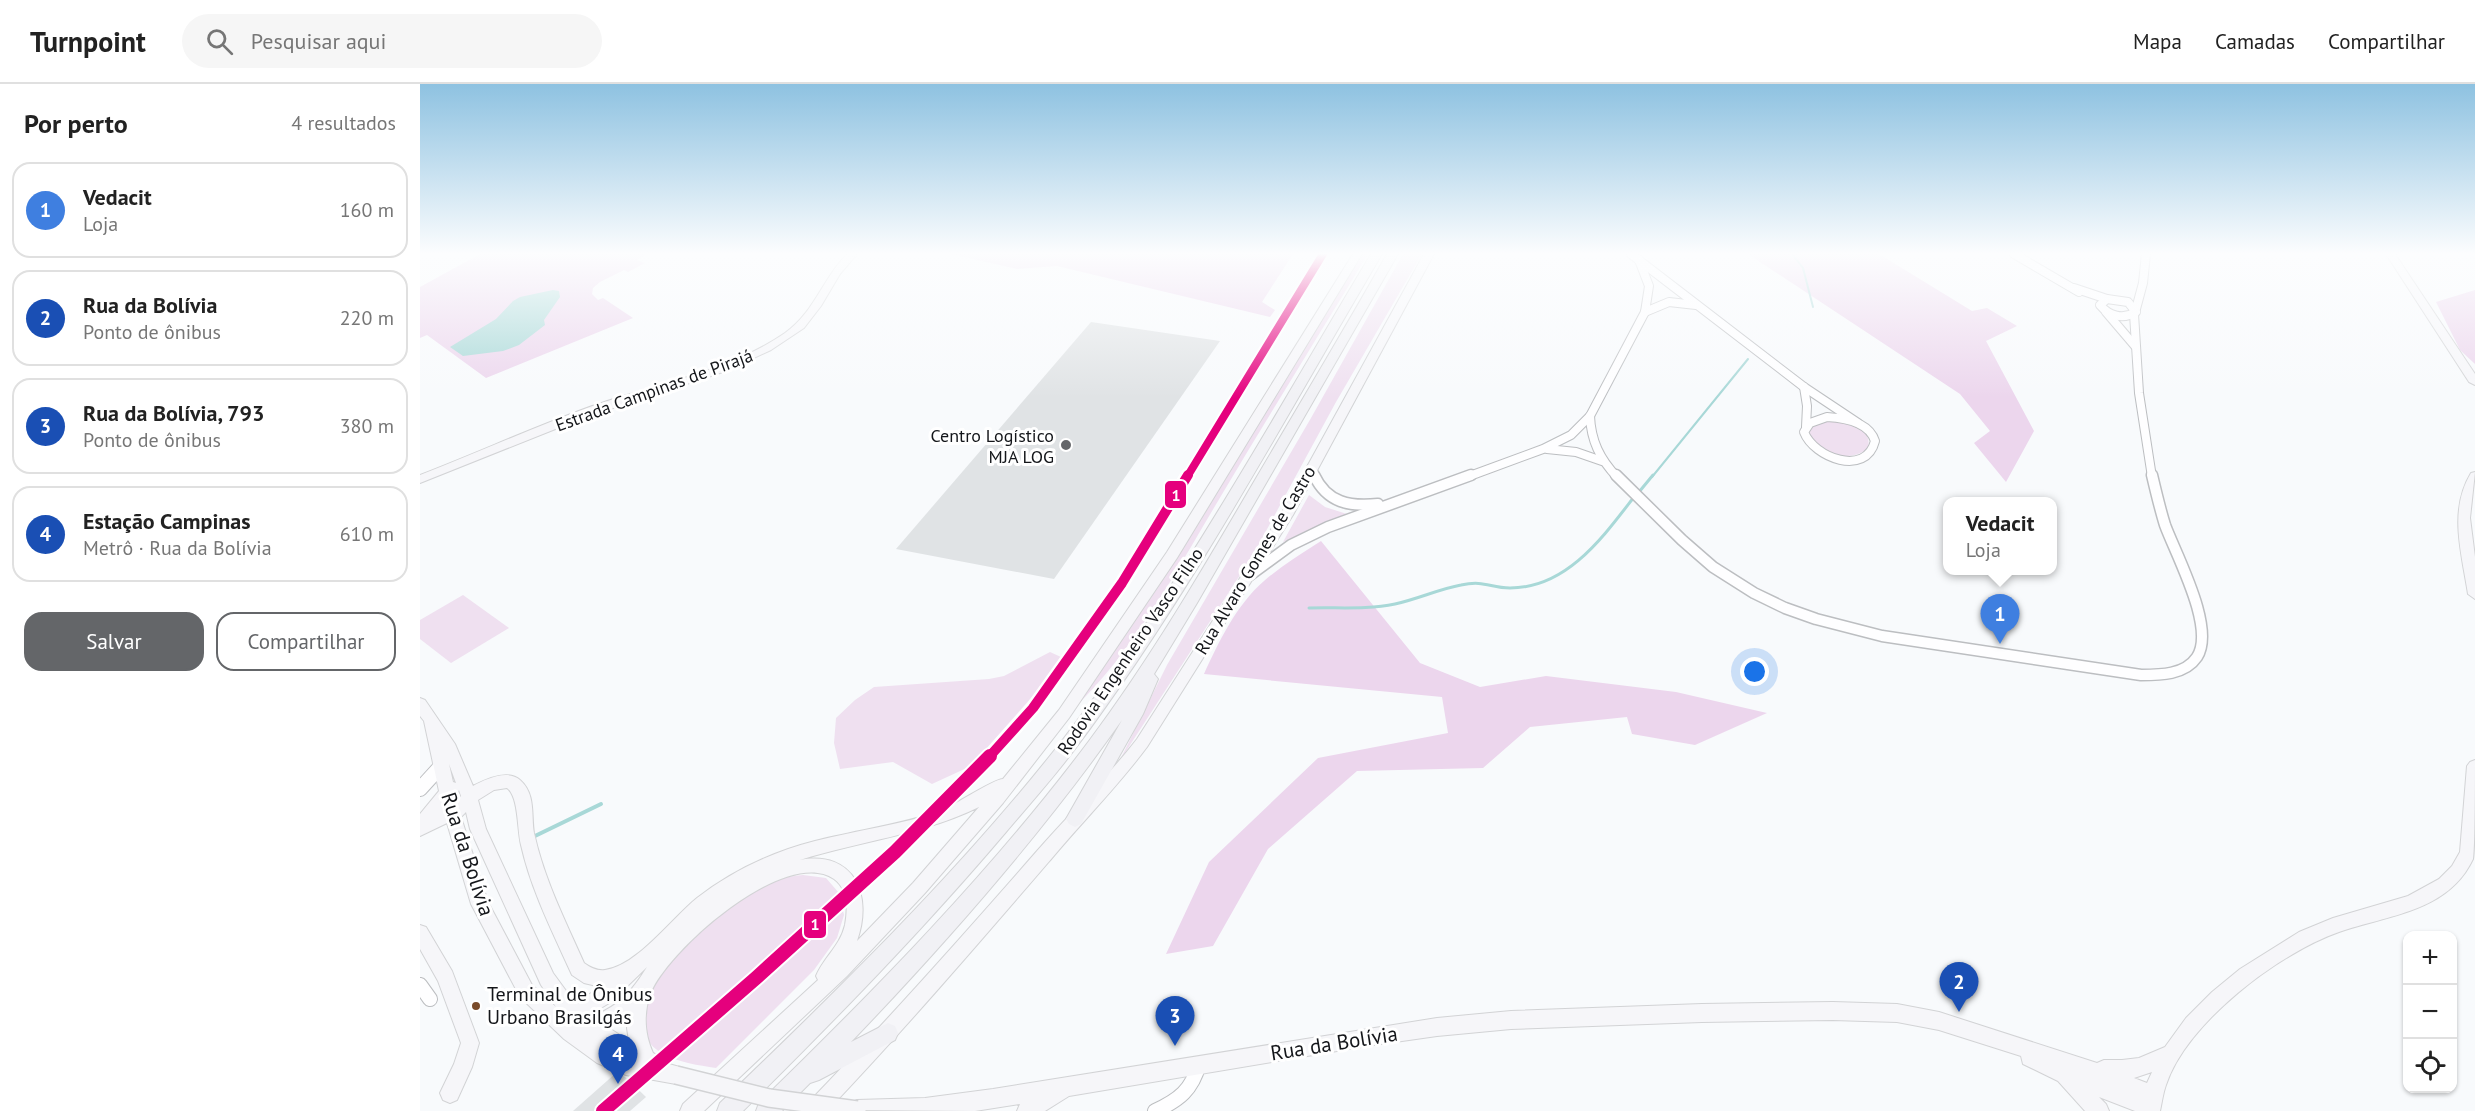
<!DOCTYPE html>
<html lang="pt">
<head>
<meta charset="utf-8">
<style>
	body { margin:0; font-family:"PT Sans",sans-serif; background:#f6f6f6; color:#222 }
	.controls { position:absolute; right:18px; bottom:18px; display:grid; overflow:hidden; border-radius:12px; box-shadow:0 2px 4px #0004 }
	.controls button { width:54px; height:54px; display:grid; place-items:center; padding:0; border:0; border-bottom:2px solid #e0e0e0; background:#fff; color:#222; font:30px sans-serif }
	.you { position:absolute; left:1335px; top:588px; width:21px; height:21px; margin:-15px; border:4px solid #fff; border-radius:50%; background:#1a73e8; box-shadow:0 0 0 9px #1a73e833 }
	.badge { display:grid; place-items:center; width:39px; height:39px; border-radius:50%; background:#646669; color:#fff; font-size:20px; font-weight:700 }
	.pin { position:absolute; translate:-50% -50px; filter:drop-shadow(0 2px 3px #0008) }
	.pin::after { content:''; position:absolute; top:32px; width:21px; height:18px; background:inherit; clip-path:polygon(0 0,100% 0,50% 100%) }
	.popup { position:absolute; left:1523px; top:413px; width:114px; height:78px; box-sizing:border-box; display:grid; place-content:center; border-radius:12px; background:#fff; filter:drop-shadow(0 2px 4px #0005); font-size:20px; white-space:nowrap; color:#767676 }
	.popup b { font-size:22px; color:#222 }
	.popup::after { content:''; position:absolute; left:50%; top:100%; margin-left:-12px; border:12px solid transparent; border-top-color:#fff }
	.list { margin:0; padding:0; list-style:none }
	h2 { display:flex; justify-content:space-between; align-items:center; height:78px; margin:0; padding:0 24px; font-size:26px }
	h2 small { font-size:20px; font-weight:400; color:#767676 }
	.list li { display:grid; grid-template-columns:39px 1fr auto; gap:18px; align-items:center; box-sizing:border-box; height:96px; margin:0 12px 12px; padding:0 12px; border:2px solid #e0e0e0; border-radius:18px }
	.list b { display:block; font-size:22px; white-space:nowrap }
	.list p { margin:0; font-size:20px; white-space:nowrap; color:#767676 }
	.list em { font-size:20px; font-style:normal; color:#767676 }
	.actions { display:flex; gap:12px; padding:18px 24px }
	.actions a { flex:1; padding:14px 0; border:2px solid #646669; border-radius:18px; text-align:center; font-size:21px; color:#646669 }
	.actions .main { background:#646669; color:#fff }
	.icon { flex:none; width:33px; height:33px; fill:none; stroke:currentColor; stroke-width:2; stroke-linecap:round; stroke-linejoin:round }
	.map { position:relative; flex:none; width:2055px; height:1027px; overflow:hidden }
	header { display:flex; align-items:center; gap:36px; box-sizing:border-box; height:84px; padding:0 30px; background:#fff; border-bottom:2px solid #e0e0e0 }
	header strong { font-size:28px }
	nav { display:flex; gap:33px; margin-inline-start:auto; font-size:21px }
	.search { width:420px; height:54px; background:#f6f6f6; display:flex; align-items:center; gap:15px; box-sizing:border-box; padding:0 21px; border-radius:33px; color:#767676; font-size:22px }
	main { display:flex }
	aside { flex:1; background:#fff }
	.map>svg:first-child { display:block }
	.green { fill:#efe0f0 }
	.forest { fill:#ecd6ed }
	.water { fill:#a8d8d7 }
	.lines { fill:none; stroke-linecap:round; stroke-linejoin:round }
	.stream-far2 { stroke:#a8d8d7; stroke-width:2 }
	.stream-far1 { stroke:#a8d8d7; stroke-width:3 }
	.stream { stroke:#a8d8d7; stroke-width:4 }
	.building { fill:#e0e3e5 }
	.minor-far2-casing { stroke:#bcbec1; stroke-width:10 }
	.minor-far1-casing { stroke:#bcbec1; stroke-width:13 }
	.minor-casing { stroke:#bcbec1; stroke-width:16 }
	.major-casing { stroke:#d2d3d5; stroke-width:2 }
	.highway-casing { stroke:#d2d3d5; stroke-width:2 }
	.minor-far2 { stroke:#fefeff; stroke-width:8 }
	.minor-far1 { stroke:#fefeff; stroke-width:10 }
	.minor { stroke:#fefeff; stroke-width:14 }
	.major { fill:#f6f6f9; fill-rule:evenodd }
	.highway { fill:#f1f1f5; fill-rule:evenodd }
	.major-bridge-casing { stroke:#d2d3d5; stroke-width:20; stroke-linecap:butt }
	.major-bridge { stroke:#f6f6f9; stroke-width:17 }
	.metro-1-far2-casing { stroke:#fff; stroke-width:12 }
	.metro-1-far1-casing { stroke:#fff; stroke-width:15 }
	.metro-1-casing { stroke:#fff; stroke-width:18 }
	.metro-1-far2 { stroke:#e5007d; stroke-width:8 }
	.metro-1-far1 { stroke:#e5007d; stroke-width:10 }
	.metro-1 { stroke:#e5007d; stroke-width:14 }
	.poi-dot { fill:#646669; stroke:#fff; stroke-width:2 }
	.bus-dot { fill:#7a4b2a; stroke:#fff; stroke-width:2 }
	.labels { text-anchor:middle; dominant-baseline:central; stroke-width:6; stroke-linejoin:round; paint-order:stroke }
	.street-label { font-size:18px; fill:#14161a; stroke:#fff }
	.poi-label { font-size:18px; fill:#14161a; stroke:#fff; text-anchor:end }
	.near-bus-label { font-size:20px; fill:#14161a; stroke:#fff; text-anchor:start }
	.near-street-label { font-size:21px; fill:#14161a; stroke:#fff }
	.line-badge { stroke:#fff; stroke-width:2 }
	.badge-label { font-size:16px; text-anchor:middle; font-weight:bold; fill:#fff }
</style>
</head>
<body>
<header>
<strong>Turnpoint</strong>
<div class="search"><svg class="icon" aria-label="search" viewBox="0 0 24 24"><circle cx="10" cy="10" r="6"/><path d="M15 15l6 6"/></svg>Pesquisar aqui</div>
<nav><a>Mapa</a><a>Camadas</a><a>Compartilhar</a></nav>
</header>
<main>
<aside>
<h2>Por perto<small>4 resultados</small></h2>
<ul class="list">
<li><span class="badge" style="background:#3f7fe0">1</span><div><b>Vedacit</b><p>Loja</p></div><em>160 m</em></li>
<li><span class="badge" style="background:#1a4fb4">2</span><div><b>Rua da Bolívia</b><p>Ponto de ônibus</p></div><em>220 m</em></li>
<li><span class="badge" style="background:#1a4fb4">3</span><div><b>Rua da Bolívia, 793</b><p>Ponto de ônibus</p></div><em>380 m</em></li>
<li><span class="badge" style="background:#1a4fb4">4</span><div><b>Estação Campinas</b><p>Metrô · Rua da Bolívia</p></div><em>610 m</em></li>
</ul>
<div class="actions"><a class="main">Salvar</a><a>Compartilhar</a></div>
</aside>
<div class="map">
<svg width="2055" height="1027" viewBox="0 0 2055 1027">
	<rect width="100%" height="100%" fill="#f8fafc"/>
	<g class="green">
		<path d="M 943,170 L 948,170 C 899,251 849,331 801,412 C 759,482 714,567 656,622 L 751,482 Z"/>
		<polygon points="983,170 1002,170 916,318 833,471 699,678 747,581 891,334"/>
		<path d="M 1414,336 C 1428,340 1453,343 1448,364 C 1435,376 1411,374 1397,363 C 1394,360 1391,354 1389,350 L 1391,344 L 1404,337 Z"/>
		<polygon points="889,411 905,423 927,430 863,458"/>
		<polygon points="43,511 89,544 31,579 0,555 0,536"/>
		<polygon points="630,568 641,573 641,580 551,682 512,700 473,678 420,685 414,659 416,634 435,616 454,603 569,595 584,592"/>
		<path d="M 383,791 L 406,794 L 419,809 L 424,831 L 417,854 L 394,886 L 296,984 C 278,981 260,979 243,970 C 171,928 303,819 343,800 C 355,795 370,792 383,791 Z"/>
	</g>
	<g class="forest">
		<polygon points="60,170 227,170 217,176 225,179 208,188 204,186 180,198 173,204 172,210 178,216 183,214 213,234 66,294 7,251 0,254 0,203"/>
		<polygon points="531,170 873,170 842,218 855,226 850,233 637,182 597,185"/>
		<polygon points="1328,170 1459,170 1552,227 1567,224 1597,242 1566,257 1614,347 1586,398 1554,359 1570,347 1540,310"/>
		<polygon points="2055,206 2055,280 2040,266 2016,218"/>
		<path d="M 901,457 L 1000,579 L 1060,603 L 1126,592 L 1256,608 L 1347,629 L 1275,661 L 1212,650 L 1207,633 L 1110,643 L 1063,684 L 937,687 L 848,765 L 793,862 L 746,870 L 789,778 L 898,674 L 1028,649 L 1022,613 L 784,590 C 798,559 817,520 844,497 C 861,482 881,470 901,457 Z"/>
	</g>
	<polygon class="water" points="133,206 139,207 140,213 124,236 125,241 99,261 83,267 43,272 30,263 76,235 93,217 100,213"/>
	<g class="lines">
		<g class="stream-far2">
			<polyline points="1372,170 1383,184 1393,223"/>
			<polyline points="1232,393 1328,275"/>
		</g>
		<g class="stream-far1">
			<polyline points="1219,408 1233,391"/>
			<path d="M 889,524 C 917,523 947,526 975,520 C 998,515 1019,505 1041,501 C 1065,496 1070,504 1090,504 C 1147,504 1183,453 1214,413"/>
		</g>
		<polyline class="stream" points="115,752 181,720"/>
	</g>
	<g class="building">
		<polygon points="671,238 800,257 634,495 476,465"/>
		<polygon points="196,989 205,993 226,1013 210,1027 153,1027"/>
	</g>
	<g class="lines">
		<g class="minor-far2-casing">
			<g id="minor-far2">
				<polyline points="1211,170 1384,303 1438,339"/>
				<polyline points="1594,170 1659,208"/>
				<polyline points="1654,204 1687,215"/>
				<path d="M 1687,215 L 1708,218 L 1716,228 C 1703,236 1689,232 1680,221 Z"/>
				<polyline points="1716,225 1723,199 1726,170"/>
				<polyline points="1225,228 1249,218 1276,221"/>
				<polyline points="1686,228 1715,262"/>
				<polyline points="1714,230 1719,309 1732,393"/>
				<polyline points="1384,303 1387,322 1386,343"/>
				<path d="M 1170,332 C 1171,357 1180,375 1197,393"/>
				<path d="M 1407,333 C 1425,334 1449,338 1455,357 C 1446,393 1394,374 1384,348 L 1390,339 Z"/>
				<polyline points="1127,365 1156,368 1182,377"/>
				<polyline points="891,384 895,393"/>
				<polyline points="1047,393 1123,365 1151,351 1170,332 1225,228 1229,202 1219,176"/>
			</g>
		</g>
		<g class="minor-far1-casing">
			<g id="minor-far1">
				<path d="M 894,391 C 907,419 930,423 958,420"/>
				<path d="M 1196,391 L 1262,456 L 1293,483 L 1334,509 L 1365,524 L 1396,535 L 1462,552 L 1721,591 C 1740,591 1765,591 1777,573 C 1796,544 1756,471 1745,441 C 1740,425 1736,408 1732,391"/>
				<polyline points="830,491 871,461 908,443 1051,391"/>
			</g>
		</g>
		<g class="minor-casing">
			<g id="minor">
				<polyline points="0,705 21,682"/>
				<polyline points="0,901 10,915"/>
				<path d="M 735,1027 C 759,1016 772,1006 779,980"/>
			</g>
		</g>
		<g class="major-casing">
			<g id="major">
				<path d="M 427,170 L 437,170 L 420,190 L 401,222 L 384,244 L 351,266 L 306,287 L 163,334 L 0,399 L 0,391 C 60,368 118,341 178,320 C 241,299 310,287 365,249 C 394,229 403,194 427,170 Z"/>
				<path d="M 933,170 L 942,170 L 757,474 L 649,634 L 583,719 L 505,809 L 427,892 L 284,1027 L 260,1027 L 263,1020 L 398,896 L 396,892 C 404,873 420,862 425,841 C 428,825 428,805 414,795 C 366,761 245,868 230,911 C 223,931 225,951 233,969 L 248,977 L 249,980 L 263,984 L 265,991 L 263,998 L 256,1000 L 206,991 L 177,979 L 144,955 L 100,913 L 51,820 L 27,739 L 0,752 L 0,730 L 19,707 L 4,637 L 0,632 L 0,614 L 5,616 L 35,660 L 53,702 C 66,695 88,685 100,696 C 116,710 111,731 114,749 C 124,795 145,836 164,879 C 171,884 177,887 185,886 C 217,882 252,834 277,814 C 312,787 352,768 395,757 C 437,746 482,741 523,726 C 536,720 574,695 583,695 L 639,626 L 747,468 ZM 29,680 L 36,699 L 33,698 ZM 87,704 C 99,713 97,745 101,761 C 111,806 133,849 152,891 L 164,899 L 181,903 L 155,919 L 133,889 L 66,745 L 58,716 L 74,706 ZM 39,706 L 41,712 L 37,716 L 36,711 ZM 559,723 L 493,799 L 437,857 C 453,812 435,766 380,776 C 440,757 502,751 559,723 ZM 46,728 L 50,745 L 121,901 L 136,923 L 112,901 L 68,818 L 41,733 ZM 227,883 C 212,907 201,920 174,932 L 169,931 L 191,918 ZM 208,933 L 207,944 L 209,957 L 189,944 Z"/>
				<path d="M 1004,170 L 1014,170 L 873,431 L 727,663 C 698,702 663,737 632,774 C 558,860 485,945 407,1027 L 384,1027 L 387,1020 C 466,938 542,853 617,767 C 650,729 686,695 717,655 L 861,430 Z"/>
				<polygon points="1966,170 1975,170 2055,290 2055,301 2049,298"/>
				<path d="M 2055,388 L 2050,434 L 2055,473 L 2055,515 L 2048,510 C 2042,470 2028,427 2051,389 Z"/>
				<path d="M 2055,676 C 2055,693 2055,764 2053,775 C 2028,828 1968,831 1919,848 C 1859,869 1766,939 1746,1001 C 1743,1009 1742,1018 1740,1027 L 1715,1027 L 1679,1013 L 1686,1020 L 1689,1027 L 1665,1027 L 1638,997 L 1603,980 L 1601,972 L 1519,946 L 1477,938 L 1413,936 L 1282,938 L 1091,945 L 1017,952 L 947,962 L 649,1012 L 625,1027 L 597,1027 L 600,1020 L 555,1027 L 427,1026 L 430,1019 L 437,1016 L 505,1014 L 573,1005 L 1017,934 L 1091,927 L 1282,920 L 1413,918 L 1477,920 L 1519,928 L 1677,979 L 1684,976 L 1702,976 L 1719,974 L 1745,963 L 1766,934 L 1792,908 L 1820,885 L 1879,848 L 1913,834 L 1988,812 L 2019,795 L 2032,782 L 2040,768 L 2047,682 L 2050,678 ZM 1732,988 L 1727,999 L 1714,994 Z"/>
				<polygon points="0,841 6,843 32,887 59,959 52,983 37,1016 30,1019 23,1016 20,1009 34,980 41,959 18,897 0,865"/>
			</g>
		</g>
		<g class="highway-casing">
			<g id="highway">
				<path d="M 951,170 L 962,170 C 863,337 771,510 655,665 C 633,694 609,721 586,748 C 503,846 414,937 323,1027 L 297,1027 L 300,1019 C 419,905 539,788 641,658 C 759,506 852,335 951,170 Z"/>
				<path d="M 967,170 L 978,170 L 777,519 L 734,590 L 738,595 L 723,630 L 661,740 L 655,743 L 649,740 L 646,735 L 702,636 C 621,751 528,857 431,958 L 468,939 L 475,942 L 478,949 L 475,956 L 399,996 L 390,999 L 362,1027 L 336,1027 L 339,1019 C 456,905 571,788 669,657 C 731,574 783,485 835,396 C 879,321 924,246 967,170 Z"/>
			</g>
		</g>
		<use href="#minor-far2" class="minor-far2"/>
		<use href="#minor-far1" class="minor-far1"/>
		<use href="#minor" class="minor"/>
		<use href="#major" class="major"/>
		<use href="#highway" class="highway"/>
		<g class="major-bridge-casing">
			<polyline id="major-bridge" points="256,991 349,1014 437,1026"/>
		</g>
		<use href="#major-bridge" class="major-bridge"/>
		<g class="metro-1-far2-casing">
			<polyline id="metro-1-far2" points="767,393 903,170"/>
		</g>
		<g class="metro-1-far1-casing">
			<polyline id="metro-1-far1" points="569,673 613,624 702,499 768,391"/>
		</g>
		<g class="metro-1-casing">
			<polyline id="metro-1" points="183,1027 336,894 475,768 570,672"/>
		</g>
		<use href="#metro-1-far2" class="metro-1-far2"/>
		<use href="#metro-1-far1" class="metro-1-far1"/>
		<use href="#metro-1" class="metro-1"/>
	</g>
	<linearGradient id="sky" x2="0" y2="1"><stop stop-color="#8ec2e1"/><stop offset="0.54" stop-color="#fcfdfe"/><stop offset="1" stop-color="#fcfdfe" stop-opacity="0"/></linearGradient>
	<rect width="2055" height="314" fill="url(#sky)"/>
	<circle class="poi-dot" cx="646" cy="361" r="6"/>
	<circle class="bus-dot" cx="56" cy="922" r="5"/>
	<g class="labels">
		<g class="street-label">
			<text transform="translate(234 306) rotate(-20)">Estrada Campinas de Pirajá</text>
			<text transform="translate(835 476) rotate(-59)">Rua Alvaro Gomes de Castro</text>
			<text transform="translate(710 567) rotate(-56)">Rodovia Engenheiro Vasco Filho</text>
		</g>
		<g class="poi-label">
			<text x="634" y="351">Centro Logístico<tspan x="634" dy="21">MJA LOG</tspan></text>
		</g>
		<g class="near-bus-label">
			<text x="67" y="910">Terminal de Ônibus<tspan x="67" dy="23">Urbano Brasilgás</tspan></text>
		</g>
		<g class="near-street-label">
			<text transform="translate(48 770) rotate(72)">Rua da Bolívia</text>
			<text transform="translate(914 959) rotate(-9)">Rua da Bolívia</text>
		</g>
	</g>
	<g class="line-badge">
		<rect x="744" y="396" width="23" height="29" rx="6" fill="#e5007d"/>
		<rect x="383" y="826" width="24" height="29" rx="6" fill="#e5007d"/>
	</g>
	<g class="badge-label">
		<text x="756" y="417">1</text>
		<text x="395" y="846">1</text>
	</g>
</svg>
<div class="controls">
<button>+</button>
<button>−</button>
<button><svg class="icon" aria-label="locate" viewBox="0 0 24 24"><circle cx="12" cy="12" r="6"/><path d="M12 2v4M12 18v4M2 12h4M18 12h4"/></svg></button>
</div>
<div class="you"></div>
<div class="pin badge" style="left:1580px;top:560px;background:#3f7fe0">1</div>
<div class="popup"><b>Vedacit</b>Loja</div>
<div class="pin badge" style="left:1539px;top:928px;background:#1a4fb4">2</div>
<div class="pin badge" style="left:755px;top:962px;background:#1a4fb4">3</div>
<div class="pin badge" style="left:198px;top:1000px;background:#1a4fb4">4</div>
</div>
</main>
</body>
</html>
